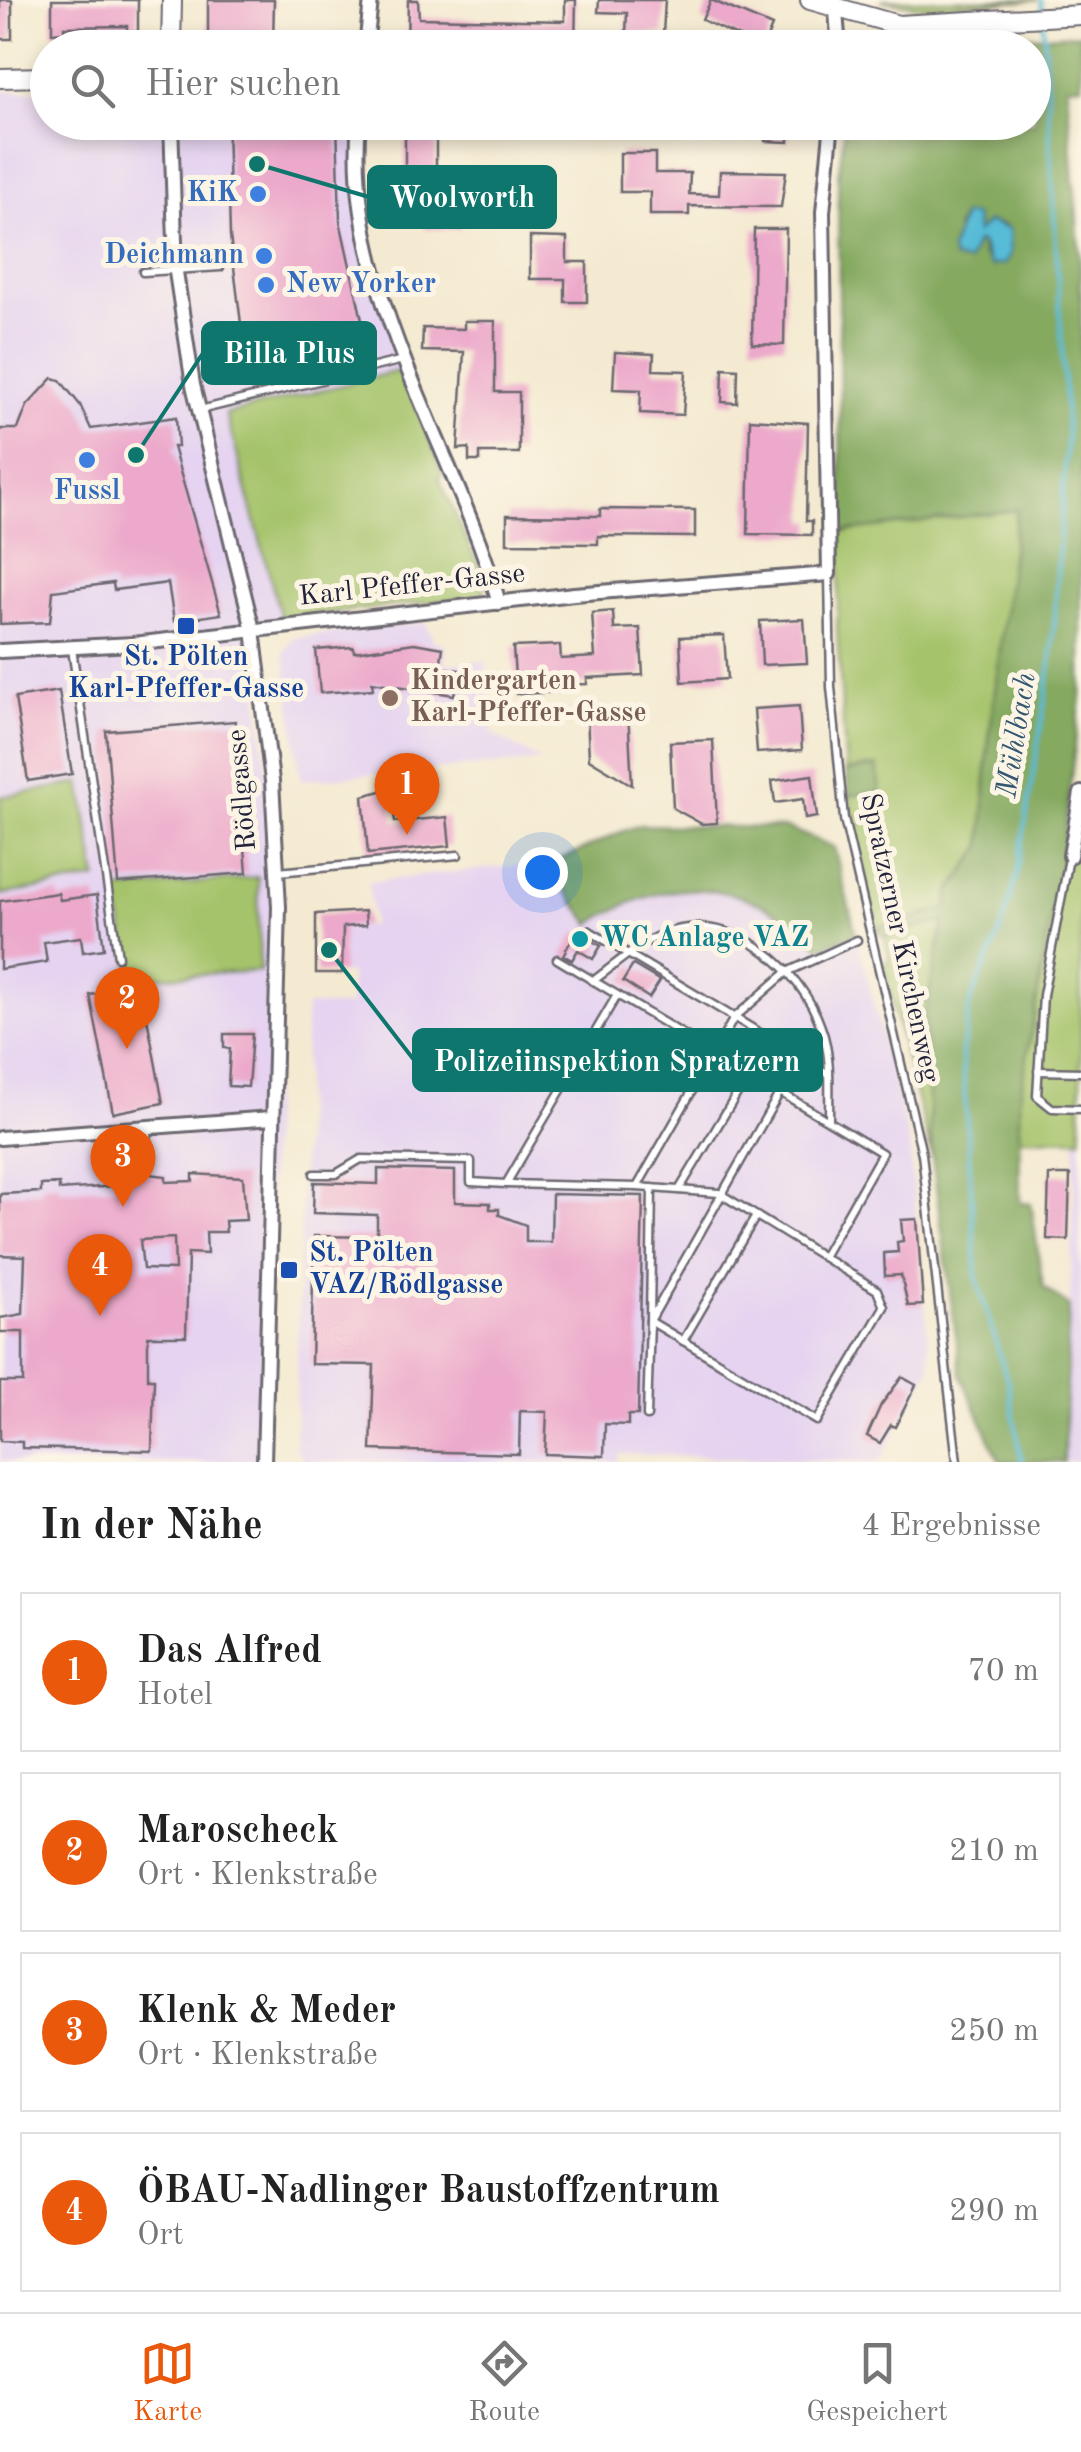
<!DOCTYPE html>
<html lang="de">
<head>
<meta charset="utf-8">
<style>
	body { margin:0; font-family:"Old Standard TT",serif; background:#f6f6f6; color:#222 }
	.you { position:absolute; left:542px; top:872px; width:35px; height:35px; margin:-25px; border:8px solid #fff; border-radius:50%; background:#1a73e8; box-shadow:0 0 0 15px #1a73e833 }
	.badge { display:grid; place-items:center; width:65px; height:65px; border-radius:50%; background:#ea580c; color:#fff; font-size:32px; font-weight:700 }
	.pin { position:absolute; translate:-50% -82px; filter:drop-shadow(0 2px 5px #0008) }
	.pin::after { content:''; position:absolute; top:52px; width:35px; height:30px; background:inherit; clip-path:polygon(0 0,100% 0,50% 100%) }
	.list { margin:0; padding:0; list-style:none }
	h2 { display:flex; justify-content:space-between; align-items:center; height:130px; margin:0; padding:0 40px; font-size:42px }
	h2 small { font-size:32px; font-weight:400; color:#767676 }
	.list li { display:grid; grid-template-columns:65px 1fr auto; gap:30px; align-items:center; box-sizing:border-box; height:160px; margin:0 20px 20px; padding:0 20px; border:2px solid #e0e0e0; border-radius:0px }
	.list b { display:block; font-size:38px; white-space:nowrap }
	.list p { margin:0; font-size:32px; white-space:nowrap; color:#767676 }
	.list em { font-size:32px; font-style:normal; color:#767676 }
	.icon { flex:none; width:55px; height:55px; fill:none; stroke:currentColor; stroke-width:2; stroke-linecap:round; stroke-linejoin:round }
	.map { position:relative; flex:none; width:1081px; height:1462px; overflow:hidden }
	.search { position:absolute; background:#fff; box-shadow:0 5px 15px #0003; left:30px; right:30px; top:30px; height:110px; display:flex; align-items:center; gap:25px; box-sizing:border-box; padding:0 35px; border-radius:55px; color:#767676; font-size:38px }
	.sheet { height:850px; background:#fff }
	nav { display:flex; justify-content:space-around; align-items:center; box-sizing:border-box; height:140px; border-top:2px solid #e0e0e0; background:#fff; font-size:28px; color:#767676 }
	nav a { display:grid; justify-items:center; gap:5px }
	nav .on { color:#ea580c }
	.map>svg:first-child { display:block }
	.built { fill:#e5d3f1 }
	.green { fill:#a5c36a; stroke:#647252; stroke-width:2.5 }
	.forest { fill:#84a95e; stroke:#53664c; stroke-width:2.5; fill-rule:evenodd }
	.water { fill:#59bcd7; stroke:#3e6f89; stroke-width:2.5 }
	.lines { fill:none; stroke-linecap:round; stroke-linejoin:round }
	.stream { stroke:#59bcd7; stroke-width:4 }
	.building { fill:#eca9cb; fill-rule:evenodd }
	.lane-casing { stroke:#6c6870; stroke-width:11 }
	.street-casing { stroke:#6c6870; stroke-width:18 }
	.secondary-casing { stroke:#6c6870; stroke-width:22 }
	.lane { stroke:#fff; stroke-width:6 }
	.street { stroke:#fff; stroke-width:12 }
	.secondary { stroke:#fff; stroke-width:18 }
	.shop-dot { fill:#3f7fe0; stroke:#fcf5e5; stroke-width:4 }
	.transit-dot { fill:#1a4fb4; stroke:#fcf5e5; stroke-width:4 }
	.education-dot { fill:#8d6e63; stroke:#fcf5e5; stroke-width:4 }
	.culture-dot { fill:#0f9aa8; stroke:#fcf5e5; stroke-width:4 }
	.labels { text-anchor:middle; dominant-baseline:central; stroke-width:10; stroke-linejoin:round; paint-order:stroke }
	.shop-label { font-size:28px; font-weight:bold; fill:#366cbe; stroke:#fcf5e5; text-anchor:end }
	.street-label { font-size:28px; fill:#22223b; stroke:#fcf5e5 }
	.transit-label { font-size:28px; font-weight:bold; fill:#164399; stroke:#fcf5e5 }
	.education-label { font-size:28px; font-weight:bold; fill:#785e54; stroke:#fcf5e5; text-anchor:start }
	.culture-label { font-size:28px; font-weight:bold; fill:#0d838f; stroke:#fcf5e5; text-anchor:start }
	.water-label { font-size:30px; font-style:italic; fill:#355872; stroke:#fcf5e5 }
	.leader { fill:none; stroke:#0f766e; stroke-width:4 }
	.callout-dot { fill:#0f766e; stroke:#fcf5e5; stroke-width:4 }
	.callout { fill:#0f766e; stroke:#0f766e; stroke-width:4 }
	.callout-label { font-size:30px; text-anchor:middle; font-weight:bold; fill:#fff }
</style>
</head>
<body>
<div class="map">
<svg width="1081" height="1462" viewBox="0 0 1081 1462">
	<rect width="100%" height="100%" fill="#fcf5e5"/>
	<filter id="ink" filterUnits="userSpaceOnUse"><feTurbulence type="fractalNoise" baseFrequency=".01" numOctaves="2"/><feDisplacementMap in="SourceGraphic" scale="20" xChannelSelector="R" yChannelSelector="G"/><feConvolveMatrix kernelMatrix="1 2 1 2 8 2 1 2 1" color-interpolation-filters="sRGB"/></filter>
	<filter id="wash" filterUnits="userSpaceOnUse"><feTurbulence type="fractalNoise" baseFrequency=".0048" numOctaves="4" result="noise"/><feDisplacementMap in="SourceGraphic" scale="40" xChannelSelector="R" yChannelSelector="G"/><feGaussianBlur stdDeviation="2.25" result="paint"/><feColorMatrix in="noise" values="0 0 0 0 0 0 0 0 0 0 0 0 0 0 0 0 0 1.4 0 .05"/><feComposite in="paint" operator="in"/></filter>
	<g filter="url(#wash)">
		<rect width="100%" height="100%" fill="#f4ead1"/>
		<g class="built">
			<polygon points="0,91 47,91 48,122 356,123 356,191 402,370 443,474 439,478 470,555 474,553 481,597 281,618 250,627 268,777 277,907 261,1462 0,1462"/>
			<polygon points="425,622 434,641 445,645 446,664 486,661 492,734 542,761 301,780 284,652 294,638"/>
			<polygon points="641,825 787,828 834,847 909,1142 931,1368 880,1462 620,1454 618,1462 306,1462 295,1449 306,1006 350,1006 350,974 342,973 343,927 373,925 368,882 565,860 621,830"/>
			<polygon points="1076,1139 1081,1139 1081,1462 1064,1462"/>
		</g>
		<g class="green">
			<polygon points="881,0 1038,0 921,7"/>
			<polygon points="402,370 443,474 439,478 486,583 481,597 281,618 226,414"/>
			<polygon points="1017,509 988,748 982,847 951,890 946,909 873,929 849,796 880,791 877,766 846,771 837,629 841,532"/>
			<polygon points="81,783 97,879 0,895 0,797"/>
			<polygon points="1062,855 1081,859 1081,1139 1019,1138 1019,1101"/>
			<polygon points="258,877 260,971 132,978 116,890"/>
			<polygon points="945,920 924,1017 932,1157 883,969 889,957 884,937"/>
		</g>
		<g class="forest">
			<path d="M 1081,34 L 1081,85 L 1067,86 L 1081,276 L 1081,695 L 1062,855 L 1019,1102 L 1020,1202 L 1031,1203 L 1043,1287 L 1069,1306 L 1064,1462 L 1000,1462 L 961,1375 L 932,1157 L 924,1017 L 944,921 L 884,937 L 873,929 L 946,909 L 951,890 L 982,847 L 988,748 L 1017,510 L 841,532 L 838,177 L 845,123 L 1034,122 L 1034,48 L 855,47 L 855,43 ZM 963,215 L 976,223 L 976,233 L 988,222 L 1005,226 L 993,266 L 982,254 L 981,243 L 974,244 L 956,229 Z"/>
			<polygon points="877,766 880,791 849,796 846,771"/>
			<path d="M 641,825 L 787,828 L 834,847 L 856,934 L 821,948 C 754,880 671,871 591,924 L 544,863 C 579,857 607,834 641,825 Z"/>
		</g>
		<polygon class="water" points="963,215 975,216 976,233 988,222 1009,229 1010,253 1005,264 990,265 981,243 976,242 968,262 953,259 951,250"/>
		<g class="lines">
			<g class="stream">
				<polyline points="1041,0 1042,12"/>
				<polyline points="1022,1462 1008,1383 977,1279 962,1053 970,1002 1001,930 1017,875 1051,663 1067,435 1043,22"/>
			</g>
		</g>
		<g id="blocks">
			<g class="building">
				<rect x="0" y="0" width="12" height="39"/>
				<polygon points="52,0 138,0 138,32 127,32 127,26 64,27 64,32 52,33"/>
				<polygon points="208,0 274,0 273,44 208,48"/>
				<polygon points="408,0 418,0 419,18 565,21 565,0 576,0 575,48 418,43 418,48 407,48"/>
				<polygon points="599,0 665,0 663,34 626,33 627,13 598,12"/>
				<polygon points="711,0 772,26 763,48 702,20"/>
				<polygon points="227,122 337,122 340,221 368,347 258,373 257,367 247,371 230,236"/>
				<polygon points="405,122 436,122 436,168 460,168 460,229 425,229 424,170 405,170"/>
				<polygon points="765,122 789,122 789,142 765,141"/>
				<polygon points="620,153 655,153 655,173 690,173 689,194 719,195 720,171 786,172 781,207 689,206 689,215 650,215 650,192 620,192"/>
				<polygon points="754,229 786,229 784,345 752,344"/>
				<polygon points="530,237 567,238 567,262 587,262 587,302 565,302 565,279 530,279"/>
				<polygon points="464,321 495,321 495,392 519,392 519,453 480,453 480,461 469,461 469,448 458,449 464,352 422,351 423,328 464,329"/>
				<polygon points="615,352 654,354 653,370 686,371 683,415 640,413 641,390 613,389"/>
				<polygon points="723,368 738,369 737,403 722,402"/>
				<polygon points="53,378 60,380 80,405 91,429 176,417 178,447 173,447 221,614 174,621 168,583 114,590 113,583 53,591 50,622 0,624 0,429 18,429 27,406"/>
				<polygon points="750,419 808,423 806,521 812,521 812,535 748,534"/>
				<polygon points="600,509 695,510 695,537 598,536 598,544 507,543 507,515 600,516"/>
				<polygon points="613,611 614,629 640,628 643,675 587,678 587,684 562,685 563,692 516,694 513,647 560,645 561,659 595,657 592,613"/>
				<polygon points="804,619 807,663 762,665 760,621"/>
				<polygon points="724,635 727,679 682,682 680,637"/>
				<polygon points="414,643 443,648 440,667 459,670 454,695 372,682 373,689 320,693 316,650 353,647 354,652"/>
				<polygon points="59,691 72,774 28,781 15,698"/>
				<polygon points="799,706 802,750 757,753 754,709"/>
				<polygon points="628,711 632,785 589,759 587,712"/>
				<polygon points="235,721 247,873 118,883 106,731"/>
				<polygon points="713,740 717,823 702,824 673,808 670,742"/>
				<polygon points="812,775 817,817 805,819 803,799 775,803 772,781"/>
				<polygon points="391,788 395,822 447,817 450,846 368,854 363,796"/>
				<polygon points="58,893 60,900 97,895 104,949 83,952 81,937 44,942 47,962 0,969 0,901"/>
				<polygon points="365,911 366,925 343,927 342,973 316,973 316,914"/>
				<polygon points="576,932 601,946 593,959 578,950 572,960 563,955"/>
				<polygon points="633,965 660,981 649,998 623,981"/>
				<polygon points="141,986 163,1103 113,1113 90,995"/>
				<polygon points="224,1034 252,1034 248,1087 228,1086 230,1049 224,1048"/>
				<polygon points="378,1169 455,1171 455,1202 490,1203 490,1209 499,1209 499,1215 526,1225 526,1242 551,1242 552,1194 643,1196 638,1415 628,1415 628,1425 605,1424 604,1456 545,1454 547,1412 520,1411 519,1454 371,1450 374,1365 311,1364 314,1236 377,1237 377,1215 313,1213 314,1182 378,1184"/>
				<path d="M 142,1173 L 166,1176 L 166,1182 L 193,1181 L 193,1174 L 243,1177 L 246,1220 L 225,1221 L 226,1232 L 206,1232 L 207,1254 L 188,1253 L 186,1336 L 148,1336 L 148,1379 L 154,1379 L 152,1451 L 22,1448 L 22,1442 L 0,1441 L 0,1382 L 23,1382 L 23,1332 L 0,1332 L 0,1318 L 23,1314 L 25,1256 L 0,1255 L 0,1194 L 41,1192 L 41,1185 L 59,1184 L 59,1190 L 131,1185 L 131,1180 ZM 174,1238 L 175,1270 L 143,1269 L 140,1240 Z"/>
				<polygon points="1049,1175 1070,1175 1068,1240 1047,1239"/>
				<polygon points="917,1219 923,1305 908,1306 901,1275 885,1276 884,1253 898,1252 897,1242 903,1241 901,1220"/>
				<polygon points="902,1377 916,1385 895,1427 891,1425 880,1443 867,1436 881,1405"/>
			</g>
		</g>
	</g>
	<g filter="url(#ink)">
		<use href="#blocks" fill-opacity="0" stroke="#6c6870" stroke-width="2.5"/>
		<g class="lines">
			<g class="lane-casing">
				<g id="lane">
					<polyline points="143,272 220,267"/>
					<polyline points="200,410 403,360"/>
					<polyline points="829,575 831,687 844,819 922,1154 957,1462"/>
					<polyline points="72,649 118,957"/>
					<polyline points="1069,858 1043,995 1037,1096 1052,1108 1081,1109"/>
					<polyline points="278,872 458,855"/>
					<polyline points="588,930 827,1073"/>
					<polyline points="557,959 882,1153 823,1257"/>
					<path d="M 593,981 C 618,963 642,939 672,931 C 737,913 801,969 821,1027 C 832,1056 829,1090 829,1120"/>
					<polyline points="1038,1071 1081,1072"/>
					<polyline points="147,1129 149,1160"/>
					<polyline points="314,1174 336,1174 361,1159 471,1161 471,1182 506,1184 617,995"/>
					<polyline points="506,1184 637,1187"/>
					<polyline points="679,1190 749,1074"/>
					<polyline points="650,1320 652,1188"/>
					<polyline points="650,1321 780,1092"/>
					<polyline points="683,1341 756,1216"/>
					<polyline points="647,1416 650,1321 817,1421 884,1307 877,1290 719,1193 637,1187 734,1018 787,972 857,940"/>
				</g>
			</g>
			<g class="street-casing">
				<g id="street">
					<polyline points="835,0 839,48"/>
					<polyline points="366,48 371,0"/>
					<polyline points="171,122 176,272 193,385 253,630 272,781 279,907 264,1462"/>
					<path d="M 359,122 C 343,290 456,447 499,603"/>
					<polyline points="0,651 133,644 574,594 829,574 823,212 832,122"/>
					<polyline points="1070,856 1081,793"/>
					<polyline points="0,1138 272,1118"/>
				</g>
			</g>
			<g class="secondary-casing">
				<g id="secondary">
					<polyline points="810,0 898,25 1081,15"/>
					<polyline points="171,48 172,0"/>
					<polyline points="0,78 48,77"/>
				</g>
			</g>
			<use href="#lane" class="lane"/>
			<use href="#street" class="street"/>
			<use href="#secondary" class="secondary"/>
		</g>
	</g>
	<g class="shop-dot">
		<circle cx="258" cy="194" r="10"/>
		<circle cx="264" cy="256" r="10"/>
		<circle cx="266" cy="285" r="10"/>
		<circle cx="87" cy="460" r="10"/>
	</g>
	<g class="transit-dot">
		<rect x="176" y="616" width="20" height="20" rx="5"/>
		<rect x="279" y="1260" width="20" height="20" rx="5"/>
	</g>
	<circle class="education-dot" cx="390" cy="698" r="10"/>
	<circle class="culture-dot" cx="580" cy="939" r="10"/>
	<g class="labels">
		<g class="shop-label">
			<text x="238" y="194">KiK</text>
			<text x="244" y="256">Deichmann</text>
			<text x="286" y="285" text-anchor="start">New Yorker</text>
			<text x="87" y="492" text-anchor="middle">Fussl</text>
		</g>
		<g class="street-label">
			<text transform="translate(412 586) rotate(-6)">Karl Pfeffer-Gasse</text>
			<text transform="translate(243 790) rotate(-95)">Rödlgasse</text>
			<text transform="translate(899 938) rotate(78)">Spratzerner Kirchenweg</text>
		</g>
		<g class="transit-label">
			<text x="186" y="658">St. Pölten<tspan x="186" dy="32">Karl-Pfeffer-Gasse</tspan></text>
			<text x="309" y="1254" text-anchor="start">St. Pölten<tspan x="309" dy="32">VAZ/Rödlgasse</tspan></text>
		</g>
		<g class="education-label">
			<text x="410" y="682">Kindergarten<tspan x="410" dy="32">Karl-Pfeffer-Gasse</tspan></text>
		</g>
		<g class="culture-label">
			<text x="600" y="939">WC Anlage VAZ</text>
		</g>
		<g class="water-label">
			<text transform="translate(1017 735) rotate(-81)">Mühlbach</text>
		</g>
	</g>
	<path class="leader" d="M257 164L369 197M136 455L203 353M329 950L414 1060"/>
	<g class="callout-dot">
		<circle cx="257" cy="164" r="10"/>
		<circle cx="136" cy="455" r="10"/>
		<circle cx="329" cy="950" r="10"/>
	</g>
	<g class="callout">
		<rect x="369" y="167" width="186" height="60" rx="10"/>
		<rect x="203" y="323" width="172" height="60" rx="10"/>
		<rect x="414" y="1030" width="407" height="60" rx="10"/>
	</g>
	<g class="callout-label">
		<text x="462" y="207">Woolworth</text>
		<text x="289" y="363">Billa Plus</text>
		<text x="617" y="1071">Polizeiinspektion Spratzern</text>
	</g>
</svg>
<div class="you"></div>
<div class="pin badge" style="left:407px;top:835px">1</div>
<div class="pin badge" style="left:127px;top:1049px">2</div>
<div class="pin badge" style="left:123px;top:1207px">3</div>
<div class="pin badge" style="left:100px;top:1316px">4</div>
<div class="search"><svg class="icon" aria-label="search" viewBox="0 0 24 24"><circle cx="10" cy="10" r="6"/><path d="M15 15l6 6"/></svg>Hier suchen</div>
</div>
<section class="sheet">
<h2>In der Nähe<small>4 Ergebnisse</small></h2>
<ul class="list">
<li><span class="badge">1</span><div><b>Das Alfred</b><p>Hotel</p></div><em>70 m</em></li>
<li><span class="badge">2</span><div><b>Maroscheck</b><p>Ort · Klenkstraße</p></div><em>210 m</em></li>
<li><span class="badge">3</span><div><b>Klenk &amp; Meder</b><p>Ort · Klenkstraße</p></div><em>250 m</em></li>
<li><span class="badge">4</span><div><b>ÖBAU-Nadlinger Baustoffzentrum</b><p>Ort</p></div><em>290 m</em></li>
</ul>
</section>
<nav>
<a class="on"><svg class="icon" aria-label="map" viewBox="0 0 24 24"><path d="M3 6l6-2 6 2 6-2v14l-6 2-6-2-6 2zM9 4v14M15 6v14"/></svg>Karte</a>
<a><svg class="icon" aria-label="directions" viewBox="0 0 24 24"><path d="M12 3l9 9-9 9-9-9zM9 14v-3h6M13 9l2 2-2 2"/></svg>Route</a>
<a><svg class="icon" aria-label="saved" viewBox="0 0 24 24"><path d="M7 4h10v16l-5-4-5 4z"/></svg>Gespeichert</a>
</nav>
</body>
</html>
